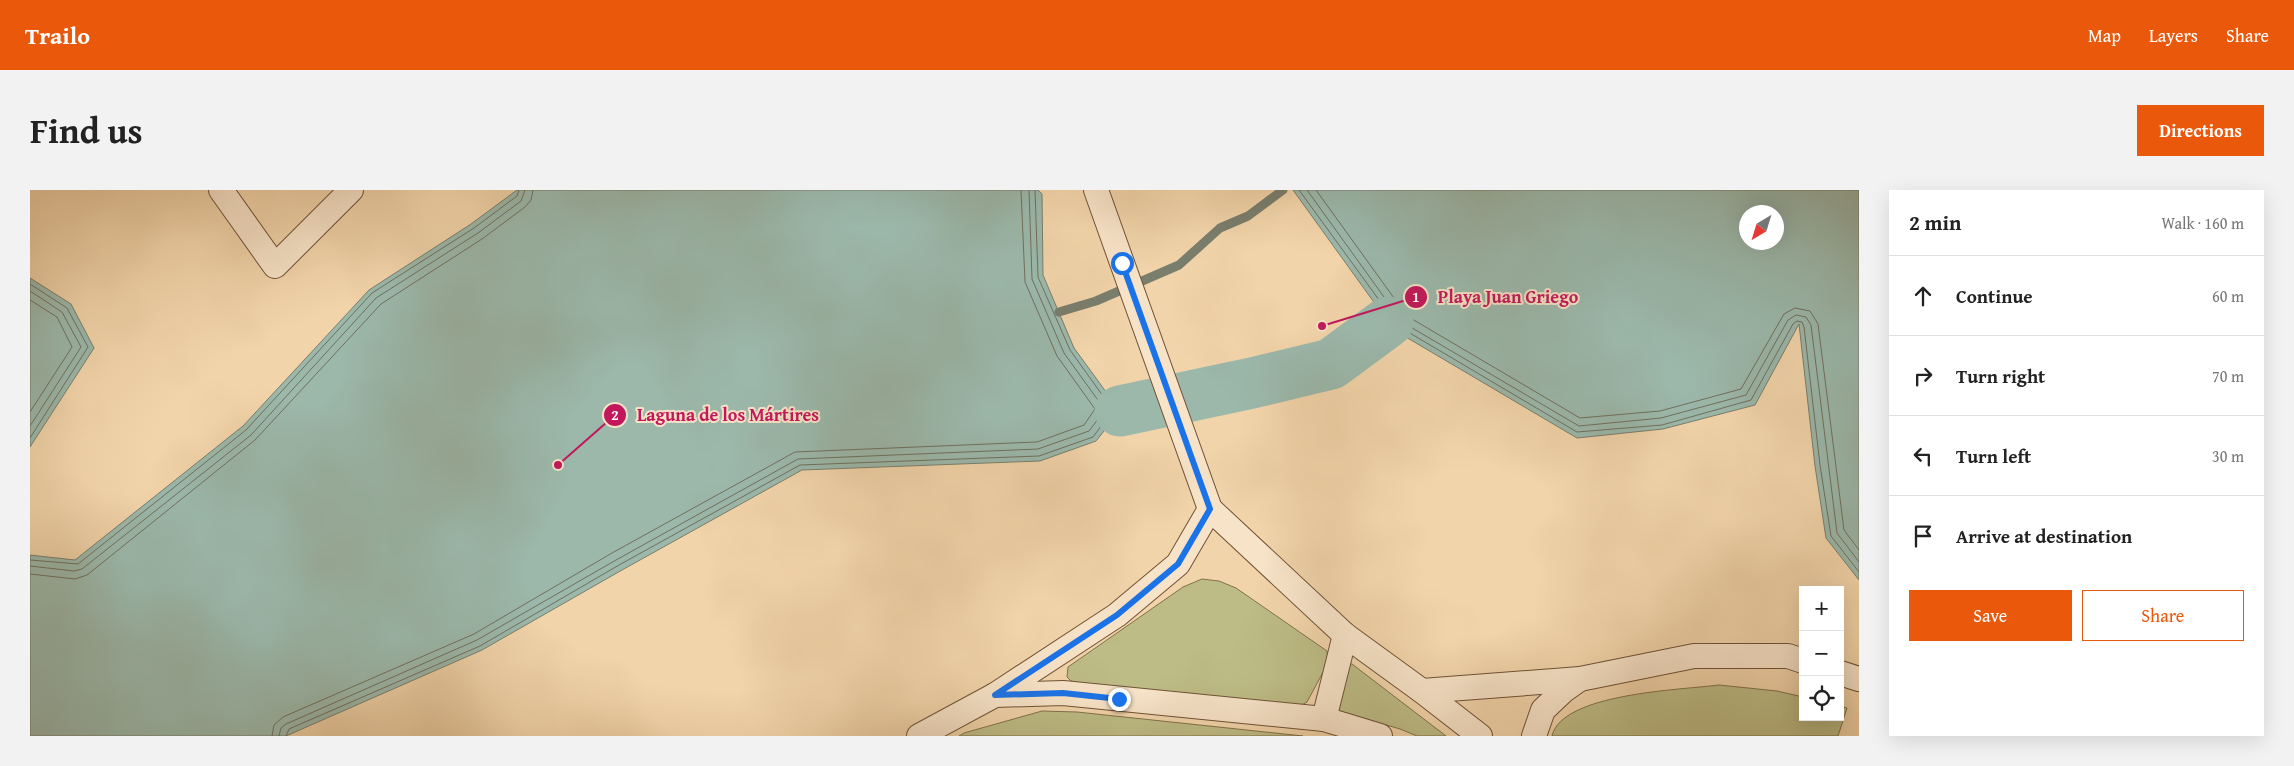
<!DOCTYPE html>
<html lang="en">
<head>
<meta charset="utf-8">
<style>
	body { margin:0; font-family:"Gentium Book Plus",serif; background:#f2f2f2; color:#222 }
	.controls { position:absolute; right:15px; bottom:15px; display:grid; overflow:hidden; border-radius:0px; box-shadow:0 5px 20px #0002 }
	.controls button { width:45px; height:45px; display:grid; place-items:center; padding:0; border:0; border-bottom:1px solid #e0e0e0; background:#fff; color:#222; font:25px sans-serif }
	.compass { position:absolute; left:1709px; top:15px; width:45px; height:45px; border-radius:50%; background:#fff; box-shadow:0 5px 20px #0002; rotate:218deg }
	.stop { position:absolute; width:15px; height:15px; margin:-11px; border:4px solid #1a73e8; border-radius:50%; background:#fff }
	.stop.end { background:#1a73e8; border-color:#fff; box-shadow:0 1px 5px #0008 }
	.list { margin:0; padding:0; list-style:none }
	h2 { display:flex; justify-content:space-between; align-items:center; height:65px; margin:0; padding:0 20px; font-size:21px }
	h2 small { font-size:16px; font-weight:400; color:#767676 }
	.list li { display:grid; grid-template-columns:32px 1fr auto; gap:15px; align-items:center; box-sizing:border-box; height:80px; padding:0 20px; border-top:1px solid #e0e0e0 }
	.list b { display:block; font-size:19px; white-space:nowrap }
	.list em { font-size:16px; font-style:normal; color:#767676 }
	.actions { display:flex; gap:10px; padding:15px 20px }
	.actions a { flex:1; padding:11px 0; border:1px solid #ea580c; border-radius:0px; text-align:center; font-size:18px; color:#ea580c }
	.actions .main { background:#ea580c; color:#fff }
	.icon { flex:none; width:28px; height:28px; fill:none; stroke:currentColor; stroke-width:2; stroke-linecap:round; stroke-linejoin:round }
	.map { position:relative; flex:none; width:1829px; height:546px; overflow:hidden; border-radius:0px }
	header { display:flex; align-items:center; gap:30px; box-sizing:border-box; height:70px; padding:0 25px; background:#ea580c; color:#fff }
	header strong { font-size:24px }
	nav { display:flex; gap:28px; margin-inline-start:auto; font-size:18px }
	.intro { display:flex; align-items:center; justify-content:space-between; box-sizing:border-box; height:120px; padding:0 30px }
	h1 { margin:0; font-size:35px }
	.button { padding:12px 22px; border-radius:0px; background:#ea580c; color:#fff; font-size:18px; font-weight:700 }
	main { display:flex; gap:30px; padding:0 30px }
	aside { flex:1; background:#fff; border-radius:0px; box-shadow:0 5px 20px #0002 }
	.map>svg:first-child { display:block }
	.green { fill:#bdbc86; stroke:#81714b }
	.water { fill:#9bb8ab; stroke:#797e6d; fill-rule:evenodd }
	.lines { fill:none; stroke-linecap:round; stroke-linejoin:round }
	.shore { stroke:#706f5e; stroke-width:1 }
	.stream { stroke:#797e6d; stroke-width:9 }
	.river { stroke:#9bb8ab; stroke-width:51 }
	.street-casing { stroke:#705236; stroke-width:26 }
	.street { stroke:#f7e3c8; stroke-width:24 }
	.route { stroke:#1a73e8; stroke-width:6 }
	.leader { fill:none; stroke:#c2185b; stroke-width:2 }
	.callout-dot { fill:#c2185b; stroke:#f7e3c8; stroke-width:2 }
	.mark-label { font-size:15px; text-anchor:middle; font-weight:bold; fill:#fff }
	.callout-label { font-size:18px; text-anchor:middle; font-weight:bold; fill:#c2185b; stroke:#f7e3c8; stroke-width:4; stroke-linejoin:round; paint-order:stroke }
</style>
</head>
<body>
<header>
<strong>Trailo</strong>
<nav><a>Map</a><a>Layers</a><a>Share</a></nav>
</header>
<div class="intro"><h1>Find us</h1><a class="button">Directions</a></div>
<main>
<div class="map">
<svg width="1829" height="546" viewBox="0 0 1829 546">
	<rect width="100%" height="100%" fill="#f2d4aa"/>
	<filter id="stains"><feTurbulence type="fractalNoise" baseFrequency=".004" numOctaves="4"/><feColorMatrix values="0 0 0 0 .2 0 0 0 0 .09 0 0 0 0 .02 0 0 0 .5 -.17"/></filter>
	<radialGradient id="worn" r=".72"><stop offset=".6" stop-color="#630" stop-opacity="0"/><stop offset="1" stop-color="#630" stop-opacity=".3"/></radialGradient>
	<g class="green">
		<polygon points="1172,389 1189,391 1206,398 1297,461 1298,473 1277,512 1270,516 1051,493 1041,491 1037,487 1038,477 1153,397"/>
		<polygon points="1316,474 1322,474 1416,546 1387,546 1370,539 1305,520"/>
		<path d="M 1689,495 L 1747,501 L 1773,507 L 1773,527 L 1810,527 L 1810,516 L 1817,518 L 1808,546 L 1522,546 C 1532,503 1651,500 1689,495 Z"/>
		<polygon points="1012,521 1047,522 1273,546 929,546 934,543"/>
	</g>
	<g class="water">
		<polygon points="487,0 1008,0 1012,4 1013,85 1044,158 1090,221 1066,251 1010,271 772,280 592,380 452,460 256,546 0,546 0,365 45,370 213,236 339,100 441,34"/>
		<path d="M 1263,0 L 1829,0 L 1829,390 L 1796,348 L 1785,276 L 1769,134 L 1725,215 L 1633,239 L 1547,248 L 1364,140 ZM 1746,22 L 1746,52 L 1716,52 L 1716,22 Z"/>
		<polygon points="0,88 41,114 64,158 0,257"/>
	</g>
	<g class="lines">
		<g class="shore">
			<polyline points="1269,0 1368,136 1547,242 1632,235 1721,210 1763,134 1767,131 1772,132 1774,137 1790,275 1801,346 1829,382"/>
			<polyline points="1277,0 1372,132 1549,236 1631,228 1716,205 1758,130 1766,125 1776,127 1781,135 1807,343 1829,372"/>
			<polyline points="1286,0 1377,126 1550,228 1630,221 1711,199 1754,124 1765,118 1780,121 1788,134 1814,340 1829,360"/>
			<polyline points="0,94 37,118 58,157 0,248"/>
			<polyline points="0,101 32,122 51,157 0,236"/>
			<polyline points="0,110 27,127 42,157 0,222"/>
			<polyline points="0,370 48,374 216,240 342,103 444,38 487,6 489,0"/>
			<polyline points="0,376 44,381 52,379 221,245 346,108 448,43 491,11 495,0"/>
			<polyline points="0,384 45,389 57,385 225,250 351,114 452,49 495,17 501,10 503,0"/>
			<polyline points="242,546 244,535 253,527 444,444 582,363 765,262 1007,252 1054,235 1065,219 1027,166 995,92 991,0"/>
			<polyline points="249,546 251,538 256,534 447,450 586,370 768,269 1008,259 1059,241 1075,220 1034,163 1002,89 999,0"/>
			<polyline points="256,546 259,539 450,456 589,375 770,275 1009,266 1063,247 1083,220 1040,160 1008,87 1005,0"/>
		</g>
		<polyline class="stream" points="1029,122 1066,111 1149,75 1190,38 1218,26 1253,0"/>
		<polyline class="river" points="1090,221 1222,193 1301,174 1358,132"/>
		<g class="street-casing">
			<g id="street">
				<polyline points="191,0 245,76 321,0"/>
				<polyline points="1180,319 1315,445 1392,501 1450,546"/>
				<polyline points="1810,483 1829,489"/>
				<polyline points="1392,501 1550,489 1664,466 1758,466 1773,471"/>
				<polyline points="965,505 1033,503 1294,529 1350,546"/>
				<polyline points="1294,529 1315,445"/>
				<polyline points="889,546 965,505 1087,425 1148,374 1180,319 1066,0"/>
				<polyline points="1504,546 1513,520 1533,501 1550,489"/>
			</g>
		</g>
		<use href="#street" class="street"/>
	</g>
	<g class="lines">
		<polyline class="route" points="1089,509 1033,503 965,505 1087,425 1148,374 1180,319 1092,73"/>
	</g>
	<path class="leader" d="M1292 136L1386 107M528 275L585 225"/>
	<g class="callout-dot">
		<circle cx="1292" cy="136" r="5"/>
		<circle cx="528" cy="275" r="5"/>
		<circle cx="1386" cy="107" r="12"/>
		<circle cx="585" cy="225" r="12"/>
	</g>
	<g class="mark-label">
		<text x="1386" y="112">1</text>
		<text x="585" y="230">2</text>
	</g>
	<g class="callout-label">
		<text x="1478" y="113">Playa Juan Griego</text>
		<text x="698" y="231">Laguna de los Mártires</text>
	</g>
	<rect width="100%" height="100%" filter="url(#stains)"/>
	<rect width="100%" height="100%" fill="url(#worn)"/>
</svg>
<div class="controls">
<button>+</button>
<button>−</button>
<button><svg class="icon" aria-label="locate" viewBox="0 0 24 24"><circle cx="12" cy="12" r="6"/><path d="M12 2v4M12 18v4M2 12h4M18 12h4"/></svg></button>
</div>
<svg class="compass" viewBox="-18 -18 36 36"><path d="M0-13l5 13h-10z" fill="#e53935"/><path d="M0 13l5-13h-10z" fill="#767676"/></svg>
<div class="stop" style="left:1092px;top:73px"></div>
<div class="stop end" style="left:1089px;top:509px"></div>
</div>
<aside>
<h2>2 min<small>Walk · 160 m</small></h2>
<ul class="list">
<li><svg class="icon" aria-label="ahead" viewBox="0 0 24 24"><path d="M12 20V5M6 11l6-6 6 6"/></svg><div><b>Continue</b></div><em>60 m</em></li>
<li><svg class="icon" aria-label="right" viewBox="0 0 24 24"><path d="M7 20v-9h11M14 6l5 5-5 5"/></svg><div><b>Turn right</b></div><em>70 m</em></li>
<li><svg class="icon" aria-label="left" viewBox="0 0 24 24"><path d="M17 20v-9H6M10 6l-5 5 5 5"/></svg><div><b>Turn left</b></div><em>30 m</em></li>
<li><svg class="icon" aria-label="arrive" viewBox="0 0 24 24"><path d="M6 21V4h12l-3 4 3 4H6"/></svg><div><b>Arrive at destination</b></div></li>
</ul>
<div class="actions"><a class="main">Save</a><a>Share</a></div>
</aside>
</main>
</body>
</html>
